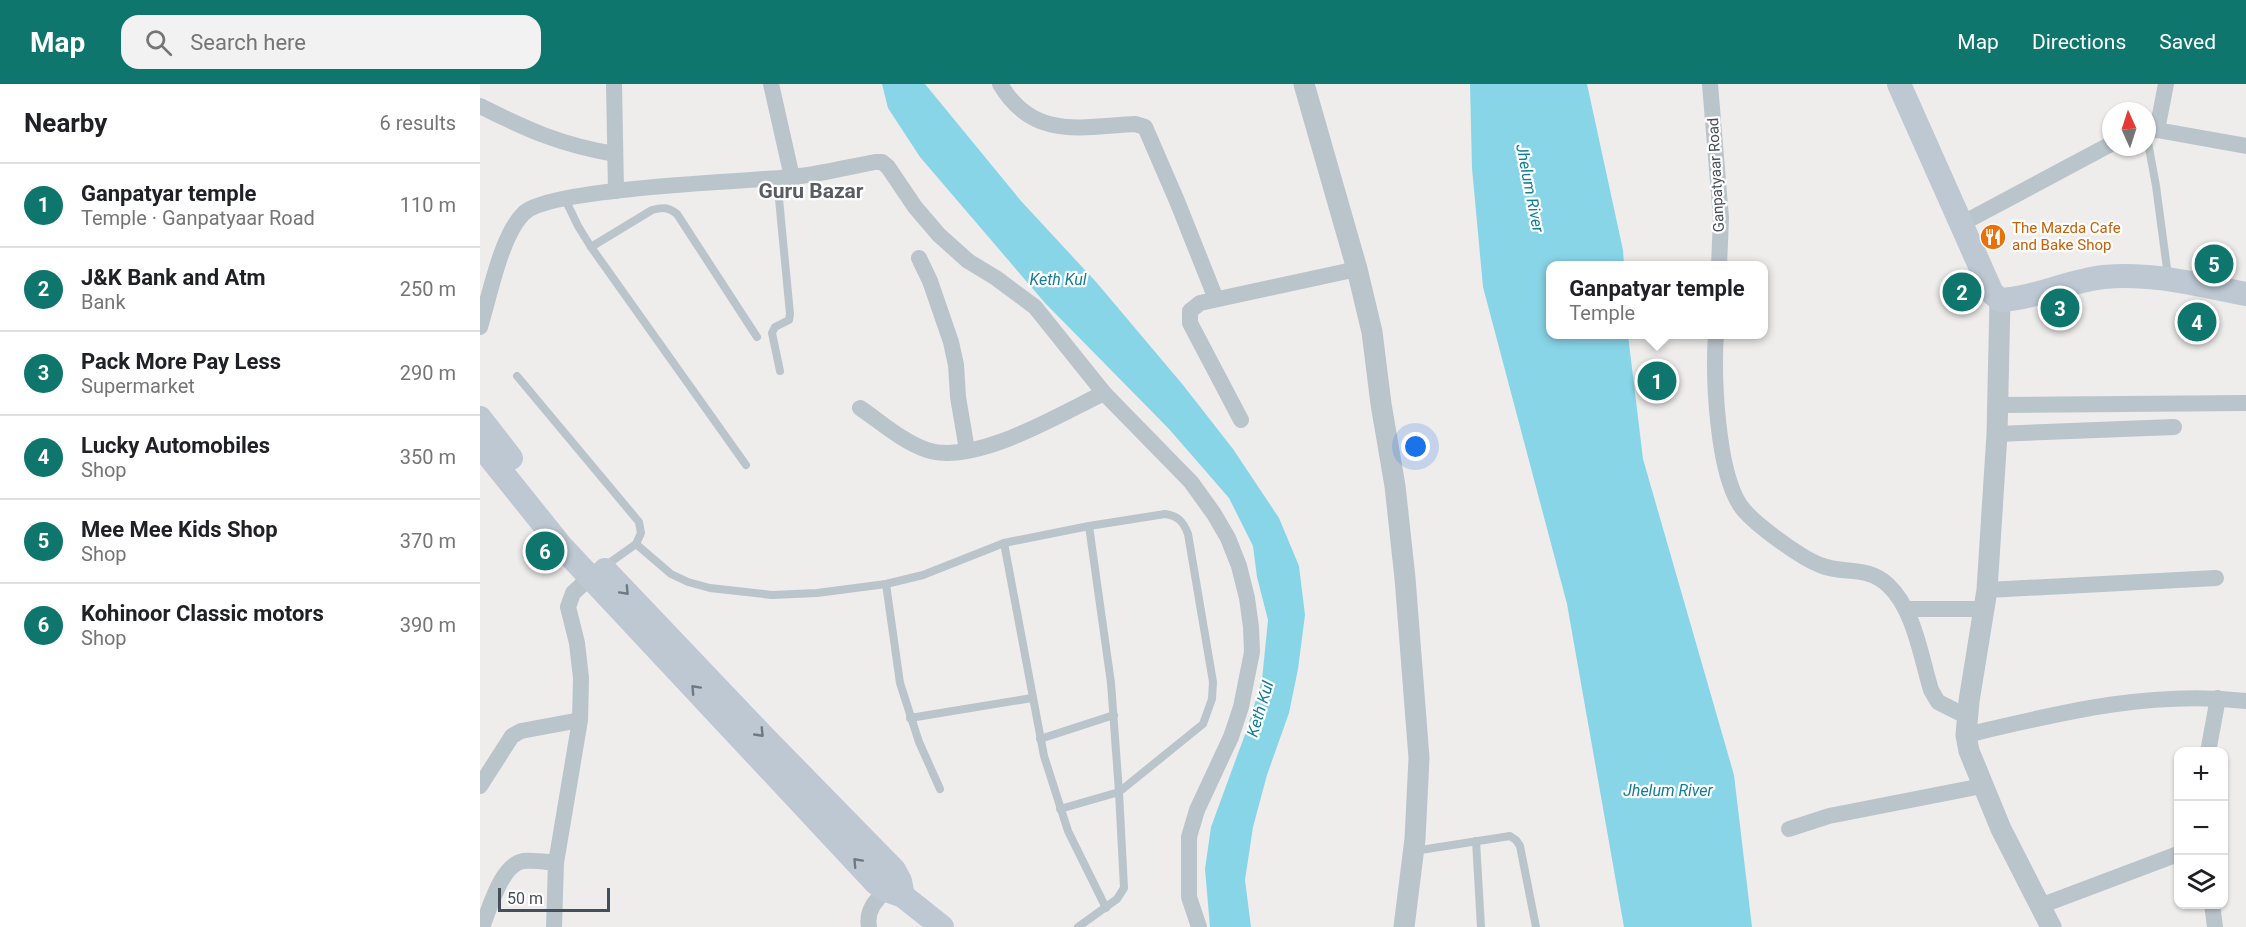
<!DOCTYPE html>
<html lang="en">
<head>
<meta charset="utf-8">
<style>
	body { margin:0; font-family:Roboto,sans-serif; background:#f2f2f2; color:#202124 }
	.controls { position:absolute; right:18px; bottom:18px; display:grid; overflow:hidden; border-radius:12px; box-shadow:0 2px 4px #0004 }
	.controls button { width:54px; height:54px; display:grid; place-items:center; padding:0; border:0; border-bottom:2px solid #e0e0e0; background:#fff; color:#202124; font:30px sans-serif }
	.compass { position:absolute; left:1622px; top:18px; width:54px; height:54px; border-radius:50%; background:#fff; box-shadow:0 2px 4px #0004; rotate:357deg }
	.scale { position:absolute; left:18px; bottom:15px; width:112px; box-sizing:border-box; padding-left:6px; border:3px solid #454f59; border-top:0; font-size:16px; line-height:21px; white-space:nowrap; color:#454f59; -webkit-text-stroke:4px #fff; paint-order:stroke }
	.you { position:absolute; left:936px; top:363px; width:21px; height:21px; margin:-15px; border:4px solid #fff; border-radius:50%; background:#1a73e8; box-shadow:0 0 0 9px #1a73e833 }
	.badge { display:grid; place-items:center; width:39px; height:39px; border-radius:50%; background:#0f766e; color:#fff; font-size:20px; font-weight:700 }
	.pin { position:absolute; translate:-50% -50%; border:3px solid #fff; box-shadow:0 2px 6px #0006 }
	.popup { position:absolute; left:1066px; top:177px; width:222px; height:78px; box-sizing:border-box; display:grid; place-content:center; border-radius:12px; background:#fff; filter:drop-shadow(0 2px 4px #0005); font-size:20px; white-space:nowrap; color:#757577 }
	.popup b { font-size:22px; color:#202124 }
	.popup::after { content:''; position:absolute; left:50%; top:100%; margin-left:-12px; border:12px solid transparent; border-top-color:#fff }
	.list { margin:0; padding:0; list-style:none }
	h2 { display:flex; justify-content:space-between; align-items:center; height:78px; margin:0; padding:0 24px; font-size:26px }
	h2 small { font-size:20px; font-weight:400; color:#757577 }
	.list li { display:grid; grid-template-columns:39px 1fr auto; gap:18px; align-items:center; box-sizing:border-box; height:84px; padding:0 24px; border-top:2px solid #e0e0e0 }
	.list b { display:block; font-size:22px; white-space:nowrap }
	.list p { margin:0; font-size:20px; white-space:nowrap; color:#757577 }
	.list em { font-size:20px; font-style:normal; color:#757577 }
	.icon { flex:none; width:33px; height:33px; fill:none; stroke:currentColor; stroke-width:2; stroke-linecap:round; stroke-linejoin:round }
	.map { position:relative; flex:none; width:1766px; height:843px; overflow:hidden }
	header { display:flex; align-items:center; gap:36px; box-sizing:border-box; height:84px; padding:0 30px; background:#0f766e; color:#fff }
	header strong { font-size:28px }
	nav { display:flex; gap:33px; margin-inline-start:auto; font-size:21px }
	.search { width:420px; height:54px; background:#f2f2f2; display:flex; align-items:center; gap:15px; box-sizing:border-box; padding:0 21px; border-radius:18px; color:#757577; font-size:22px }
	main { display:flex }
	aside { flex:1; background:#fff }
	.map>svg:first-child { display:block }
	.water { fill:#88d5e8 }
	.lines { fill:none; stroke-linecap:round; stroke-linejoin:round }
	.service { stroke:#bac4cb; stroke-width:8 }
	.minor { stroke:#bac4cb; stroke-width:16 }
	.tertiary { stroke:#bac4cb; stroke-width:21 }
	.secondary { stroke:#bdc8d3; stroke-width:24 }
	.oneway { stroke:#6f7984 }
	.labels { text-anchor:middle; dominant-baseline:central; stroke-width:4.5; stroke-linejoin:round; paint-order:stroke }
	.street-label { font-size:15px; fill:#454f59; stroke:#fff }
	.food-label { font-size:15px; fill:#c56008; stroke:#fff; text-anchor:start }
	.water-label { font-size:16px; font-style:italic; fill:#107d99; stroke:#fff }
	.district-label { font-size:21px; font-weight:bold; fill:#595c61; stroke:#fff }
</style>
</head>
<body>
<header>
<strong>Map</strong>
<div class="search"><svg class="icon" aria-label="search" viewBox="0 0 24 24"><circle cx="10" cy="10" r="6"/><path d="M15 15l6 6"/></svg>Search here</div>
<nav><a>Map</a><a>Directions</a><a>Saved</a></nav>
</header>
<main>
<aside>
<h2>Nearby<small>6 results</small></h2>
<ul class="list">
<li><span class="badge">1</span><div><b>Ganpatyar temple</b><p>Temple · Ganpatyaar Road</p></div><em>110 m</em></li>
<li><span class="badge">2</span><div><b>J&amp;K Bank and Atm</b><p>Bank</p></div><em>250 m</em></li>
<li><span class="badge">3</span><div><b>Pack More Pay Less</b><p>Supermarket</p></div><em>290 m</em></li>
<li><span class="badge">4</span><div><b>Lucky Automobiles</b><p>Shop</p></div><em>350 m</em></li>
<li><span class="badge">5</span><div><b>Mee Mee Kids Shop</b><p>Shop</p></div><em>370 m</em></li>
<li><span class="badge">6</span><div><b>Kohinoor Classic motors</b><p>Shop</p></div><em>390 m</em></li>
</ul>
</aside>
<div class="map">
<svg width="1766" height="843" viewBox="0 0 1766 843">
	<rect width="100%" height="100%" fill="#efecec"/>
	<g class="water">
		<polygon points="402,0 445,0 541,117 617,199 703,301 753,365 799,434 819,482 825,531 818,585 809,629 787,691 773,743 765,796 771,843 730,843 725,785 731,743 767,645 782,596 788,536 777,493 773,462 749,414 689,345 565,219 440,73 408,24"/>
		<polygon points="990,0 1107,0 1143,166 1144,181 1070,182 1070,250 1148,251 1163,375 1254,691 1272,843 1144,843 1087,520 1003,203 992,84"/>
	</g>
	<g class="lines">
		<g class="service">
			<polyline points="1667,53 1676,102 1688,192"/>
			<polyline points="297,94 310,230 309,236 295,243 292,249 300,287"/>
			<polyline points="85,115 98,142 111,163 266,381"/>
			<path d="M 111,163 L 172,126 C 183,123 188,123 197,130 L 277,253"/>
			<polyline points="37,292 159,438 161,449 156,460 125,482"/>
			<polyline points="524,459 564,672 588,747 626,824"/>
			<path d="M 156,460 L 191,490 L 208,498 L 230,504 L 292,511 L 337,509 L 406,500 L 443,491 L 524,459 L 609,442 L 685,430 C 698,432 703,437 708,450 L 733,598 L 732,615 L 723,640 L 639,708 L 644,804 L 637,815 L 598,843"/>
			<polyline points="406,500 420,599 439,658 460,705"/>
			<polyline points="430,634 552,614"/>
			<polyline points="560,655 634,631"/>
			<polyline points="580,725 639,708 631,599 609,442"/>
			<polyline points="996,757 1001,843"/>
			<polyline points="934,767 1030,752 1036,756 1040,762 1056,843"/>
		</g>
		<g class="minor">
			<polyline points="134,0 136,107"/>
			<polyline points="291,0 312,93"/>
			<path d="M 520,0 C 553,56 600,43 655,40 L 665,43 L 697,117 L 736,215"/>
			<polyline points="1230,0 1241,134 1239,182"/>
			<path d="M 0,22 C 48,46 81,61 135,70"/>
			<polyline points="1677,46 1686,0"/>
			<polyline points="1667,48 1677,46 1766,62"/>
			<polyline points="1481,140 1631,60"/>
			<polyline points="439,174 450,197 471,258 476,281 478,313 487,366"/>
			<path d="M 0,243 C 10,211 21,151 44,129 C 69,104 269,97 314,93 C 341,90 368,83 395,78 L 402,78 L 408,83 L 435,123 L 459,151 L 488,177 L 516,194 L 555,223 L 624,309 L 711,398 L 734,430 L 748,454 L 759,482 L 767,514 L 771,543 L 772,568 L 761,623 L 751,653 L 717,726 L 709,753 L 709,813 L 719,843"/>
			<path d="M 1236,250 C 1233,293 1237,386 1260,421 C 1271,438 1321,474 1340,481 C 1364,491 1387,481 1408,501 C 1434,525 1441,573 1451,606 L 1458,618 L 1488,633"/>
			<polyline points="1517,321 1766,319"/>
			<path d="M 380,324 C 401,338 423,358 447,366 C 495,382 580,330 624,309"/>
			<polyline points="761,336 710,239 710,227 720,219 877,185"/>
			<polyline points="1517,350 1694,343"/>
			<polyline points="1507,506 1736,494"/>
			<polyline points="1426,525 1505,525"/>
			<path d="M 1486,651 C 1579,629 1670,606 1766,617"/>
			<polyline points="1728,668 1738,614"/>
			<polyline points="0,702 32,652 41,647 100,636"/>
			<polyline points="1309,745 1349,732 1502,702"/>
			<polyline points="1732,820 1735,843"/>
			<polyline points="1560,822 1698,770"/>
			<path d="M 2,843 C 10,824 21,781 43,777 C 54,776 66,778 76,779"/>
			<polyline points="74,843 76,779 100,636 101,594 97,559 88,523 93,509 117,487"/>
			<path d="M 389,843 C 386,827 395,817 406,806"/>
		</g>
		<g class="tertiary">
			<polyline points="824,0 877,185 892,248 901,320 915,402 925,494 939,674 935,755 924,843"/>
			<polyline points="1520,216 1517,350 1507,506 1489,617 1486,651 1489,667 1521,745 1571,843"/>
		</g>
		<g class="secondary">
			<path d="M 1419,0 L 1512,209 L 1520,216 C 1556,214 1588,197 1624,193 C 1671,188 1720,201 1766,210"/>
			<polyline points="0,334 31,374"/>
			<polyline points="0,361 81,462 396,799 406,806 423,812 462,843"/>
			<polyline points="125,486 282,651 414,786 420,797 423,812"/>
		</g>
	</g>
	<defs><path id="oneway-chevron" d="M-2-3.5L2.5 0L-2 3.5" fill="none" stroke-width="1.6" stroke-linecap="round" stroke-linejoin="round" transform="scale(1.5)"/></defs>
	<g class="oneway">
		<use href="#oneway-chevron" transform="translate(145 507) rotate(47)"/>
		<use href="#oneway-chevron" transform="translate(215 605) rotate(-133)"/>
		<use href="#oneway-chevron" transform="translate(280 649) rotate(46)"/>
		<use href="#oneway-chevron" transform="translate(377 778) rotate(-133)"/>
	</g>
	<defs>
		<g id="restaurant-disc" transform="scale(1.35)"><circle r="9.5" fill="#e8710a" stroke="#fff"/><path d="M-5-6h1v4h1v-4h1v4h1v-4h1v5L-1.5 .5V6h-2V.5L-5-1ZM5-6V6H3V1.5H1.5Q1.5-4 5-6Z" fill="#fff"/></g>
	</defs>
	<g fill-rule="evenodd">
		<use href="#restaurant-disc" x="1513" y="153"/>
	</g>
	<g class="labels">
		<g class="street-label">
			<text transform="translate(1236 91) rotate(-93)">Ganpatyaar Road</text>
		</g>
		<g class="food-label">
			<text x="1532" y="144">The Mazda Cafe<tspan x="1532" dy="17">and Bake Shop</tspan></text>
		</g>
		<g class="water-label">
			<text transform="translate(1050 104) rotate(79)">Jhelum River</text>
			<text x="578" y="195">Keth Kul</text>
			<text transform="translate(780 625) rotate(-73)">Keth Kul</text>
			<text x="1188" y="706">Jhelum River</text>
		</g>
		<g class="district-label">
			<text x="331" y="107">Guru Bazar</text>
		</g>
	</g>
</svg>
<div class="controls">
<button>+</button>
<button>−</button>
<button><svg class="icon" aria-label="layers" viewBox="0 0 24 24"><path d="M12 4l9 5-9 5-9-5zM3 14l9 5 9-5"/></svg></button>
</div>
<svg class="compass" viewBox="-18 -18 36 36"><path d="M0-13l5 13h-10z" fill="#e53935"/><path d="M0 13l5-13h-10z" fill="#757577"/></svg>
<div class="scale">50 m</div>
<div class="you"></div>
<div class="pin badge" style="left:1177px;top:297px">1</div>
<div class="popup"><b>Ganpatyar temple</b>Temple</div>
<div class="pin badge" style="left:1482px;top:208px">2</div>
<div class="pin badge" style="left:1580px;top:224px">3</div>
<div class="pin badge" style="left:1717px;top:238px">4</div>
<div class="pin badge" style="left:1734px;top:180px">5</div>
<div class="pin badge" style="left:65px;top:467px">6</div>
</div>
</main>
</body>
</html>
